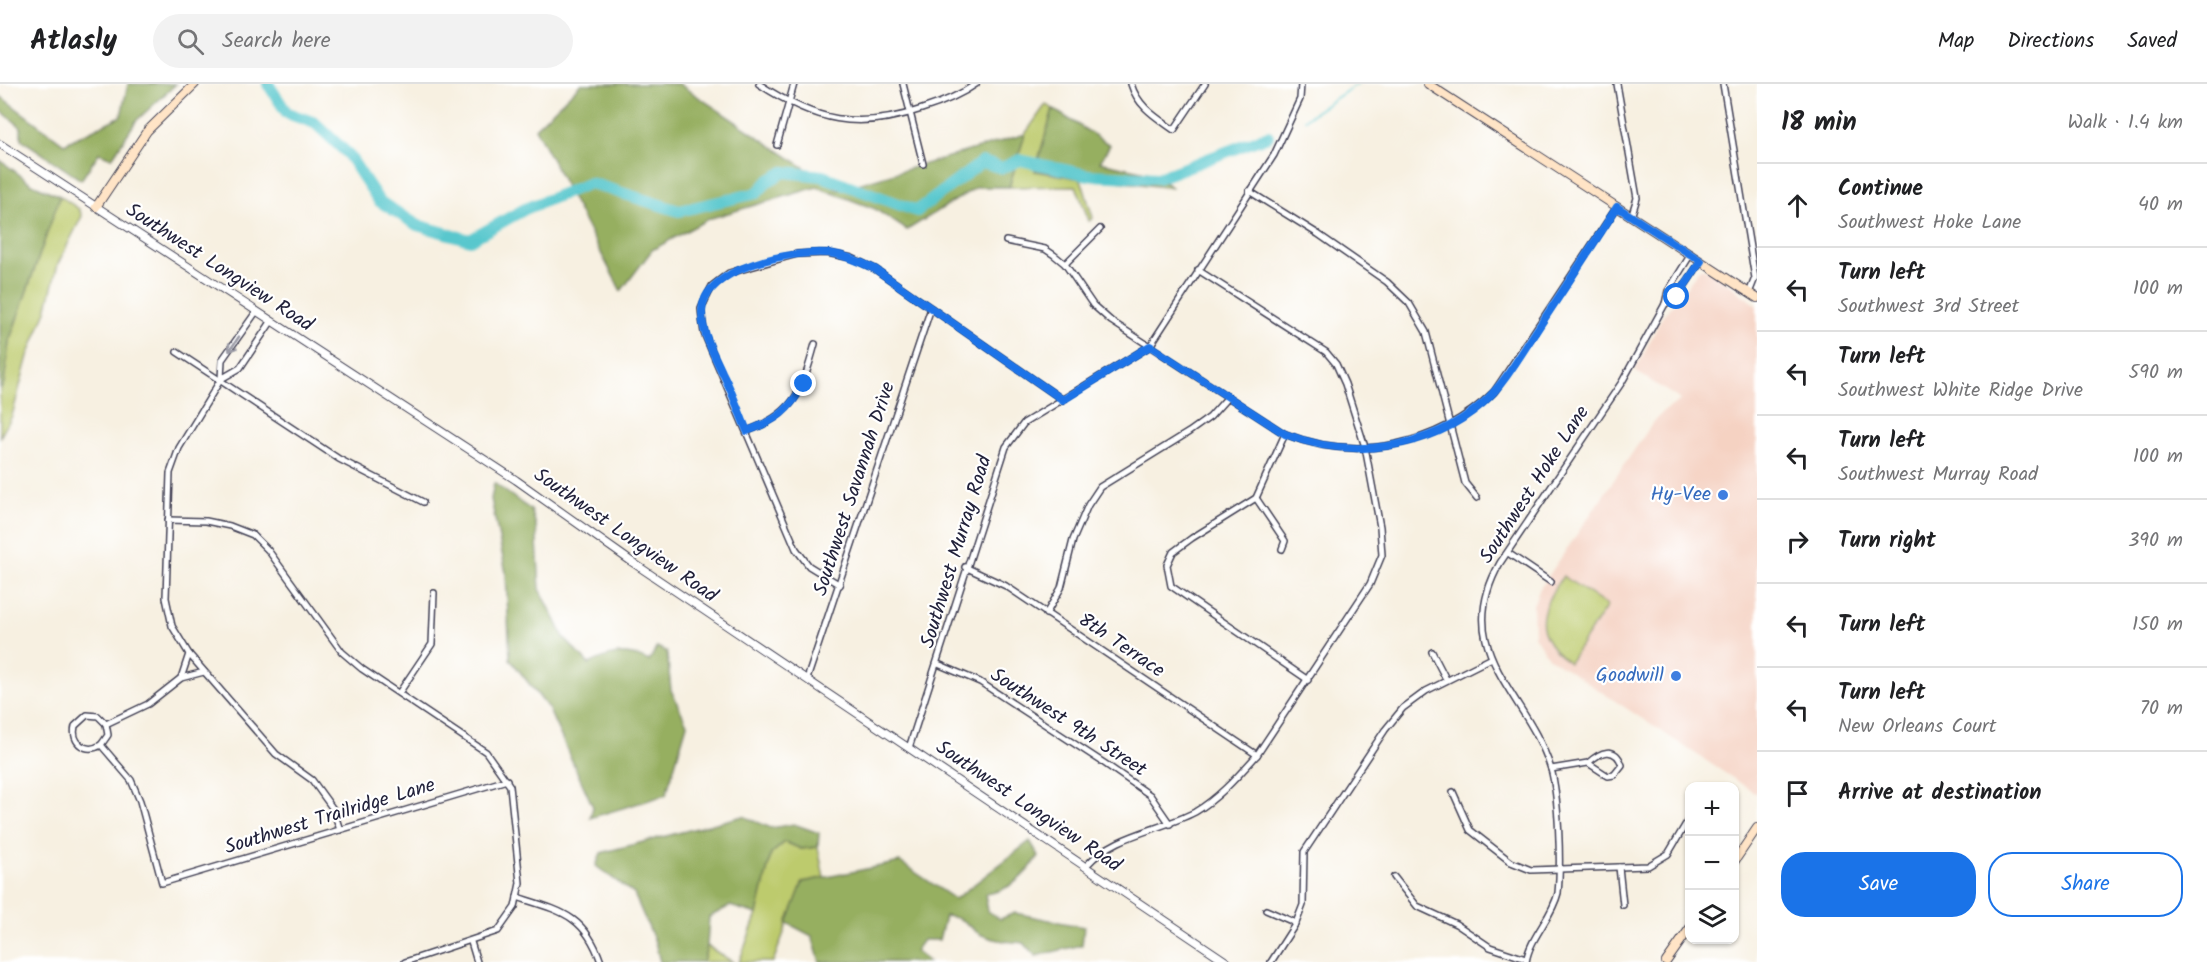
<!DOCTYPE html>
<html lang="en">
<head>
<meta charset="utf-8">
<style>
	body { margin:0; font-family:Kalam,sans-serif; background:#f2f2f2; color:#202124 }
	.controls { position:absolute; right:18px; bottom:18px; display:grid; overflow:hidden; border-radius:12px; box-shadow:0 2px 4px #0004 }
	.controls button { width:54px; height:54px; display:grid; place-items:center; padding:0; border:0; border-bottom:2px solid #e0e0e0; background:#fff; color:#202124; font:30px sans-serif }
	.stop { position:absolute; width:18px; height:18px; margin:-14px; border:4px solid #1a73e8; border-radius:50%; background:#fff }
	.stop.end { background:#1a73e8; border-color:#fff; box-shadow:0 2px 6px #0008 }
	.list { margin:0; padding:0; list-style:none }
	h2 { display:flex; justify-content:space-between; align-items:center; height:78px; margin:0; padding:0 24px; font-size:26px }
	h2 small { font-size:20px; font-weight:400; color:#757577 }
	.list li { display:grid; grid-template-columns:39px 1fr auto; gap:18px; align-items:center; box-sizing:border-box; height:84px; padding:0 24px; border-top:2px solid #e0e0e0 }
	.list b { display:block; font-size:22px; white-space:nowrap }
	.list p { margin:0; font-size:20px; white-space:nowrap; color:#757577 }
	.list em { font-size:20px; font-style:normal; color:#757577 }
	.actions { display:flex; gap:12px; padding:18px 24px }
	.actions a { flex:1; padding:14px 0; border:2px solid #1a73e8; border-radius:24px; text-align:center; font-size:21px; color:#1a73e8 }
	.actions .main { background:#1a73e8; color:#fff }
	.icon { flex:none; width:33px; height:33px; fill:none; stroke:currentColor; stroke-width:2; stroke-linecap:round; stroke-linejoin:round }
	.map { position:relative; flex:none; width:1757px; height:878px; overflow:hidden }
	header { display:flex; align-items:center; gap:36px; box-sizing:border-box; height:84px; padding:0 30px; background:#fff; border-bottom:2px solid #e0e0e0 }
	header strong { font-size:28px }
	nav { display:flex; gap:33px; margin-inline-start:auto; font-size:21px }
	.search { width:420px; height:54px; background:#f2f2f2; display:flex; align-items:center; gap:15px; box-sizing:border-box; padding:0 21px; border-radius:33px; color:#757577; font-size:22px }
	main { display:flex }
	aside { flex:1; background:#fff }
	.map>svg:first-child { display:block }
	.built { fill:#f5d2c2 }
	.green { fill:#bdcb6d; stroke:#707654; stroke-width:1.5 }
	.forest { fill:#96af60; stroke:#5c684e; stroke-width:1.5 }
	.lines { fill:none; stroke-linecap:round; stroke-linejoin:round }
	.stream { stroke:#59c7cd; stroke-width:2 }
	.river { stroke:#59c7cd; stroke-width:12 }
	.minor-casing { stroke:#424154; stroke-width:8 }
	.tertiary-casing { stroke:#424154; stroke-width:9 }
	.secondary-casing { stroke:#424154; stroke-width:10 }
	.minor { stroke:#fff; stroke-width:5 }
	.tertiary { stroke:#fff; stroke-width:7 }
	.secondary { stroke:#ffe4c6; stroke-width:8 }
	.oneway { stroke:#9c9ca7 }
	.route { stroke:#1a73e8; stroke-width:8 }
	.shop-dot { fill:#3f7fe0; stroke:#fff; stroke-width:2 }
	.labels { text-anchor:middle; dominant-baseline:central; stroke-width:4.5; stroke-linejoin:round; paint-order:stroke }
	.street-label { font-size:20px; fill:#22223b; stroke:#fff }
	.shop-label { font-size:20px; fill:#366cbe; stroke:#fff; text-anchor:end }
</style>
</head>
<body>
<header>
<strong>Atlasly</strong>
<div class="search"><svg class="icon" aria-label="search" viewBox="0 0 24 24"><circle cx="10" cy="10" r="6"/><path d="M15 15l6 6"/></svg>Search here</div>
<nav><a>Map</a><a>Directions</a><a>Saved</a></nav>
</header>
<main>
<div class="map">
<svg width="1757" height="878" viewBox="0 0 1757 878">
	<rect width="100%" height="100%" fill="#fff"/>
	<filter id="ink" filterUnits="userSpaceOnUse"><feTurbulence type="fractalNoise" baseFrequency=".0167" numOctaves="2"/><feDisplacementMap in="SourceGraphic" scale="12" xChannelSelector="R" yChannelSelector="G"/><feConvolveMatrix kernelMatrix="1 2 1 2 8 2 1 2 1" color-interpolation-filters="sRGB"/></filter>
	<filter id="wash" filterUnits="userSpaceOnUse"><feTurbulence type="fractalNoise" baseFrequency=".008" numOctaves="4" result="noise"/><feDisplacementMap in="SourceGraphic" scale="24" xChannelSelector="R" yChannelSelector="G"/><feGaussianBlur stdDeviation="1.35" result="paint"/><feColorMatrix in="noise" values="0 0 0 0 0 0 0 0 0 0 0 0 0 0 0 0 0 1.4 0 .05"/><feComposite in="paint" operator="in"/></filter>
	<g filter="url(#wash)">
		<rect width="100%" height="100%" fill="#f7f0e1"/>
		<polygon class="built" points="1700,184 1713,188 1757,222 1757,710 1548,573 1534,552 1533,521 1539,506 1652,340 1663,328 1681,316 1635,287 1663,231 1680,213"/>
		<g class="green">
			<polygon points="1046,20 1053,25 1035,87 1081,95 1093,134 1089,137 1076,102 1009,103 1025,50"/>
			<polygon points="60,112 79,125 82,132 58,180 46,227 28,272 12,332 0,353 0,306 4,299 9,258"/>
			<path d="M 1563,492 L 1607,522 L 1569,579 C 1532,549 1537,529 1563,492 Z"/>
			<polygon points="785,758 801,765 818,763 824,794 803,798 773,878 739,878 757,830 771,770"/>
			<polygon points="707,862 733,878 703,878"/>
		</g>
		<g class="forest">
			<polygon points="128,0 176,0 136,37 112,74 99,69 81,96 21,55 21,43 0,26 0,12 64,60 121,32"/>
			<polygon points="581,0 679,0 838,106 1025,50 1009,103 977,103 907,146 875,125 817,103 708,135 652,166 621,207 535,44"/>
			<polygon points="1053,25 1110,61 1100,78 1150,89 1173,104 1035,87"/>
			<polygon points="0,76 32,100 60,112 9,258 4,299 0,306"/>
			<path d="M 494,399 L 531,426 L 536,441 L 540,505 L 565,555 L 589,580 C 611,569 625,565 649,577 L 657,563 L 667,568 L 671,606 L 687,640 L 666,711 L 590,734 L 593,723 L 548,624 L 510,575 L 506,489 L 491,415 Z"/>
			<polygon points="743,732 771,744 794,740 819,749 818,763 801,765 785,758 771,770 757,830 730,822 709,833 707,862 703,878 660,878 655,858 634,810 596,782 601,769"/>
			<path d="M 1030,757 L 1039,772 C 1025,792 1010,807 985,810 L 988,827 L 1000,835 L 1015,829 L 1084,843 L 1082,861 L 1036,872 L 1024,859 C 1010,858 996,857 982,851 C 965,843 971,835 945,832 L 939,856 L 923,856 L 915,867 L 929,878 L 820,878 L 812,852 L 787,839 L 803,798 L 900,778 L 955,815 Z"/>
		</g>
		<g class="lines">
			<polyline class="stream" points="1305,35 1357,0"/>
			<polyline class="river" points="268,0 287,29 315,39 348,70 379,117 417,141 470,156 525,125 590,99 679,127 757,109 768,97 784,88 822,92 917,127 982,78 1002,84 1020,76 1088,91 1158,94 1268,52"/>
		</g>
	</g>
	<g filter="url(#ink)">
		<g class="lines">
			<g class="minor-casing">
				<g id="minor">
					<path d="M 759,0 C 815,37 857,47 922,25 C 941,19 959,12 976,0"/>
					<polyline points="903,0 923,80"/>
					<path d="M 1131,0 C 1138,23 1156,33 1174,46 L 1205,0"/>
					<polyline points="1617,0 1637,114 1631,133"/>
					<polyline points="1723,0 1755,194 1749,209"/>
					<polyline points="777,61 794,0"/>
					<polyline points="1249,107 1318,150 1387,198 1409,219 1426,248 1465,399 1477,414"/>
					<path d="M 1006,157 L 1045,165 L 1054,171 L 1065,180 L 1093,221 L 1111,237 L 1285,350 C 1358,379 1438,362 1494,308 L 1617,123"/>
					<polyline points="1065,180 1100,145"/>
					<polyline points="1665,220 1677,213 1701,177"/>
					<polyline points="256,228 222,276 221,295 179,364 170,389 166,514 172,542 189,570 276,670 312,696 333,725 340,746"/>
					<polyline points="177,268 339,375 423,418"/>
					<polyline points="221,295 240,284 271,238"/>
					<path d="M 747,347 C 795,330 802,307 815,260"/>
					<polyline points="1285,350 1256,414 1192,454 1173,468 1167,481 1171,502 1308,596"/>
					<polyline points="1256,414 1285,457 1282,465"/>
					<polyline points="168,436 206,437 230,442 253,451 268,466 342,568 362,585 486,668 510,702 520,799 515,823 498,847 405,878"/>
					<polyline points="1508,469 1551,498"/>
					<polyline points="965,483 1006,502 1257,671"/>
					<polyline points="840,501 809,482 796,465 704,249 701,225 712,202 729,189 797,170 827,169 852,174 875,185 1063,316"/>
					<polyline points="1046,530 1061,504 1073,456 1088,421 1100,403 1189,348 1210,333 1227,314"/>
					<polyline points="1432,568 1446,595"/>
					<polyline points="938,580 980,598 1104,679 1150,711 1170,740"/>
					<polyline points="181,594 189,570"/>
					<polyline points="807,595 931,224"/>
					<polyline points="399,609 432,560 434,509"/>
					<polyline points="106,640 148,620 181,594 204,588"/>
					<polyline points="101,661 131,696 140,717 162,799 507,696"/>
					<path d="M 101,661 C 86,670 71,659 75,642 L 87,631 L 98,632 L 106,640"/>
					<polyline points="101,661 108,651 106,640"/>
					<polyline points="909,664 1006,363 1024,339 1150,262 1274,71 1300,15 1301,0"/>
					<path d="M 1551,685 L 1588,679 L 1608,692 L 1614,691 L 1622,681 C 1615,661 1600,668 1588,679"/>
					<polyline points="1453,708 1470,746 1511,778 1531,786 1648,782 1668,770 1690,733"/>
					<path d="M 1087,781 C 1115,750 1159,747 1195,728 C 1219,714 1238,692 1257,671 L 1370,500 L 1382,471 L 1380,443 L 1365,363 L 1345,300 L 1336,280 L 1326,268 L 1198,186"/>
					<polyline points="1619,783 1623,821"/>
					<polyline points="1394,793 1417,822 1456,840 1490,863 1526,875"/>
					<path d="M 517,813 C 561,827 585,831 601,878"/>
					<polyline points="1266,826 1296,839"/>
					<polyline points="471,858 477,878"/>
					<polyline points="1271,878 1296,839 1303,821 1304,768 1385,646 1403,624 1426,607 1490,575"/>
					<path d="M 1526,878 C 1530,853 1552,834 1558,809 C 1561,779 1559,714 1551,685 C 1527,608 1450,567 1500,479 L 1622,298 L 1665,220 L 1668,207 L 1691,170"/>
				</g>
			</g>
			<g class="tertiary-casing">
				<polyline id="tertiary" points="0,60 516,396 632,478 1227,878"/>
			</g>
			<g class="secondary-casing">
				<g id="secondary">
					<polyline points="1428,0 1757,214"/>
					<polyline points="96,123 147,47 195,0"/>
					<polyline points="1734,778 1757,744"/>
					<polyline points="1666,878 1690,844"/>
				</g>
			</g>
			<use href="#minor" class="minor"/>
			<use href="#tertiary" class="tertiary"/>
			<use href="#secondary" class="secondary"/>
		</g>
		<defs><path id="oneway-shaft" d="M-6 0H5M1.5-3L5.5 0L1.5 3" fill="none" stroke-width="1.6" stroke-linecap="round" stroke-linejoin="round" transform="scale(1.5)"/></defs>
		<use class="oneway" href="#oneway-shaft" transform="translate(234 260) rotate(124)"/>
	</g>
	<g class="lines" filter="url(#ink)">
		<path class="route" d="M 804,300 C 788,328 777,336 747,347 C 739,328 732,307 722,288 C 713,268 702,250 702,228 C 702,183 794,166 828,169 C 845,171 860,178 875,185 L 1063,316 L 1150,262 L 1285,350 C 1350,376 1429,366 1483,319 C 1505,299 1521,270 1537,246 C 1564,205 1591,164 1617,123 L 1701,177 L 1677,213"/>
	</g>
	<g class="shop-dot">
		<circle cx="1723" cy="411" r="6"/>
		<circle cx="1676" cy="592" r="6"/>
	</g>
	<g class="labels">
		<g class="street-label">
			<text transform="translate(219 184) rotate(33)">Southwest Longview Road</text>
			<text transform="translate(1535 401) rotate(-57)">Southwest Hoke Lane</text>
			<text transform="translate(855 405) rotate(-72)">Southwest Savannah Drive</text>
			<text transform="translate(625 452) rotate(35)">Southwest Longview Road</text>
			<text transform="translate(957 468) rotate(-73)">Southwest Murray Road</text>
			<text transform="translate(1121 562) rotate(34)">8th Terrace</text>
			<text transform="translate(1068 639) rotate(33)">Southwest 9th Street</text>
			<text transform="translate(1028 723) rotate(34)">Southwest Longview Road</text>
			<text transform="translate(330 733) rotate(-17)">Southwest Trailridge Lane</text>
		</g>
		<g class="shop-label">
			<text x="1711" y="411">Hy-Vee</text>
			<text x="1664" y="592">Goodwill</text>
		</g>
	</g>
</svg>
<div class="controls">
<button>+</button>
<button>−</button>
<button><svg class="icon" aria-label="layers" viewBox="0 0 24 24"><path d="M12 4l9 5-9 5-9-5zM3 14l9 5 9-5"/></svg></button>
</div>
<div class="stop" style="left:1677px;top:213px"></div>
<div class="stop end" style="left:804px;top:300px"></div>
</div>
<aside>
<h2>18 min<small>Walk · 1.4 km</small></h2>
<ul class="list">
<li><svg class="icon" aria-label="ahead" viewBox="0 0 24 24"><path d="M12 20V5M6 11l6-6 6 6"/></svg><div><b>Continue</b><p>Southwest Hoke Lane</p></div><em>40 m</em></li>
<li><svg class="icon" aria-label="left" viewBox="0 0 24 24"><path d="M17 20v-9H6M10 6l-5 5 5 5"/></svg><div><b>Turn left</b><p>Southwest 3rd Street</p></div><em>100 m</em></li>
<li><svg class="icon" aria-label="left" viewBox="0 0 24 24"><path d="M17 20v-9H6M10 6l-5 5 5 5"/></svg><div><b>Turn left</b><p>Southwest White Ridge Drive</p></div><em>590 m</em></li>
<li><svg class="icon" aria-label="left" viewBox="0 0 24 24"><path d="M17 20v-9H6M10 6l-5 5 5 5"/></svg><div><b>Turn left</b><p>Southwest Murray Road</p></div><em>100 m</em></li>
<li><svg class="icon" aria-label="right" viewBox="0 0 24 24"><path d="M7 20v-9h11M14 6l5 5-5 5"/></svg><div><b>Turn right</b></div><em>390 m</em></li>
<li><svg class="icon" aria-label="left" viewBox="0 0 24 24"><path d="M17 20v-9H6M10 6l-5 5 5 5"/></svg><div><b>Turn left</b></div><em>150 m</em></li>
<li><svg class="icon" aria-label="left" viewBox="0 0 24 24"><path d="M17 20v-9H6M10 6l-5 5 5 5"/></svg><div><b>Turn left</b><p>New Orleans Court</p></div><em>70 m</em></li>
<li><svg class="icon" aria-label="arrive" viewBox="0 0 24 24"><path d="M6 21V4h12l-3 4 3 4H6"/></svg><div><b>Arrive at destination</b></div></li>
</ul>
<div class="actions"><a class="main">Save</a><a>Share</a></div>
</aside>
</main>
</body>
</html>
